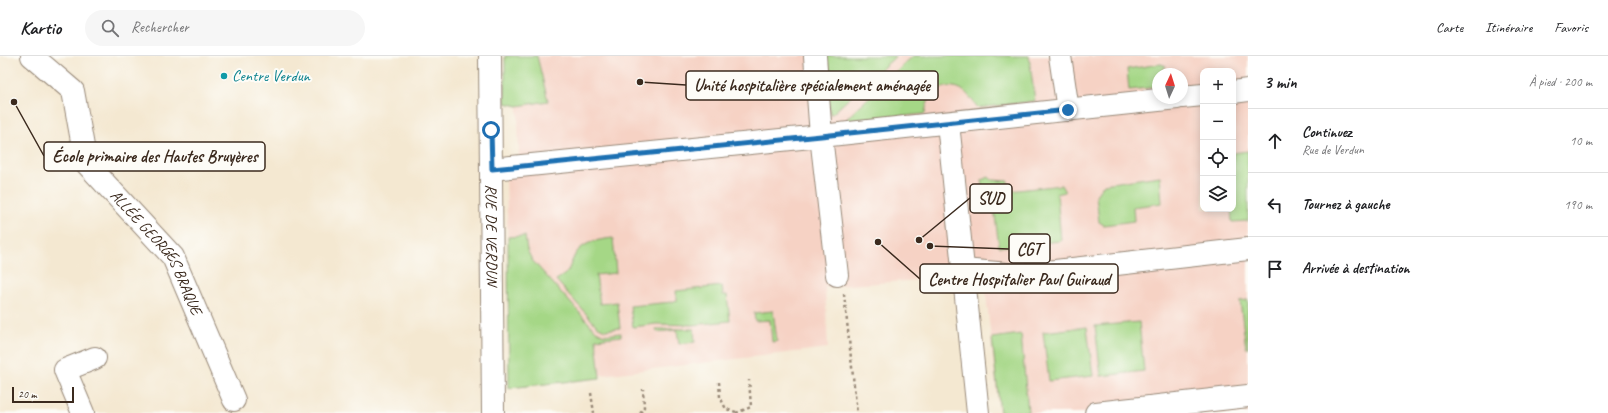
<!DOCTYPE html>
<html lang="fr">
<head>
<meta charset="utf-8">
<style>
	body { margin:0; font-family:Caveat,sans-serif; background:#f6f6f6; color:#202124 }
	.controls { position:absolute; right:12px; top:12px; display:grid; overflow:hidden; border-radius:8px; box-shadow:0 2px 10px #0003 }
	.controls button { width:36px; height:36px; display:grid; place-items:center; padding:0; border:0; border-bottom:1px solid #e0e0e0; background:#fff; color:#202124; font:20px sans-serif }
	.compass { position:absolute; left:1152px; top:12px; width:36px; height:36px; border-radius:50%; background:#fff; box-shadow:0 2px 10px #0003; rotate:4deg }
	.scale { position:absolute; left:12px; bottom:10px; width:62px; box-sizing:border-box; padding-left:4px; border:2px solid #3b2a1e; border-top:0; font-size:11px; line-height:14px; white-space:nowrap; color:#3b2a1e; -webkit-text-stroke:3px #fdfcf7; paint-order:stroke }
	.stop { position:absolute; width:12px; height:12px; margin:-9px; border:3px solid #1f6fb2; border-radius:50%; background:#fff }
	.stop.end { background:#1f6fb2; border-color:#fff; box-shadow:0 1px 4px #0008 }
	.list { margin:0; padding:0; list-style:none }
	h2 { display:flex; justify-content:space-between; align-items:center; height:52px; margin:0; padding:0 16px; font-size:17px }
	h2 small { font-size:13px; font-weight:400; color:#757577 }
	.list li { display:grid; grid-template-columns:26px 1fr auto; gap:12px; align-items:center; box-sizing:border-box; height:64px; padding:0 16px; border-top:1px solid #e0e0e0 }
	.list b { display:block; font-size:15px; white-space:nowrap }
	.list p { margin:0; font-size:13px; white-space:nowrap; color:#757577 }
	.list em { font-size:13px; font-style:normal; color:#757577 }
	.icon { flex:none; width:22px; height:22px; fill:none; stroke:currentColor; stroke-width:2; stroke-linecap:round; stroke-linejoin:round }
	.map { position:relative; flex:none; width:1248px; height:357px; overflow:hidden }
	header { display:flex; align-items:center; gap:24px; box-sizing:border-box; height:56px; padding:0 20px; background:#fff; border-bottom:1px solid #e0e0e0 }
	header strong { font-size:19px }
	nav { display:flex; gap:22px; margin-inline-start:auto; font-size:14px }
	.search { width:280px; height:36px; background:#f6f6f6; display:flex; align-items:center; gap:10px; box-sizing:border-box; padding:0 14px; border-radius:22px; color:#757577; font-size:15px }
	main { display:flex }
	aside { flex:1; background:#fff }
	.map>svg:first-child { display:block }
	.built { fill:#f6d2c4; fill-rule:evenodd }
	.green { fill:#a5d786; stroke:#708052 }
	.lines { fill:none; stroke-linecap:round; stroke-linejoin:round }
	.minor-casing { stroke:#988978; stroke-width:24 }
	.path { stroke:#988978; stroke-width:2.5; stroke-dasharray:3 3; stroke-linecap:butt }
	.minor { stroke:#fff; stroke-width:22 }
	.route { stroke:#1f6fb2; stroke-width:5 }
	.culture-dot { fill:#0f9aa8; stroke:#fdfcf7; stroke-width:1.5 }
	.labels { text-anchor:middle; dominant-baseline:central; stroke-width:4; stroke-linejoin:round; paint-order:stroke }
	.culture-label { font-size:16px; fill:#0d838f; stroke:#fdfcf7; text-anchor:start }
	.street-label { font-size:16px; fill:#3b2a1e; stroke:#fdfcf7 }
	.leader { fill:none; stroke:#3b2a1e; stroke-width:1.5 }
	.callout-dot { fill:#3b2a1e; stroke:#fdfcf7; stroke-width:1.5 }
	.callout { fill:#fdfcf7; stroke:#3b2a1e; stroke-width:1.5 }
	.callout-label { font-size:17px; text-anchor:middle; font-weight:bold; fill:#3b2a1e }
</style>
</head>
<body>
<header>
<strong>Kartio</strong>
<div class="search"><svg class="icon" aria-label="search" viewBox="0 0 24 24"><circle cx="10" cy="10" r="6"/><path d="M15 15l6 6"/></svg>Rechercher</div>
<nav><a>Carte</a><a>Itinéraire</a><a>Favoris</a></nav>
</header>
<main>
<div class="map">
<svg width="1248" height="357" viewBox="0 0 1248 357">
	<rect width="100%" height="100%" fill="#fdfcf7"/>
	<filter id="ink" filterUnits="userSpaceOnUse"><feTurbulence type="fractalNoise" baseFrequency=".025" numOctaves="2"/><feDisplacementMap in="SourceGraphic" scale="8" xChannelSelector="R" yChannelSelector="G"/><feConvolveMatrix kernelMatrix="1 2 1 2 8 2 1 2 1" color-interpolation-filters="sRGB"/></filter>
	<filter id="wash" filterUnits="userSpaceOnUse"><feTurbulence type="fractalNoise" baseFrequency=".012" numOctaves="4" result="noise"/><feDisplacementMap in="SourceGraphic" scale="16" xChannelSelector="R" yChannelSelector="G"/><feGaussianBlur stdDeviation="0.9" result="paint"/><feColorMatrix in="noise" values="0 0 0 0 0 0 0 0 0 0 0 0 0 0 0 0 0 1.4 0 .05"/><feComposite in="paint" operator="in"/></filter>
	<g filter="url(#wash)">
		<rect width="100%" height="100%" fill="#f4e8d1"/>
		<path class="built" d="M 505,0 L 1248,0 L 1248,357 L 999,357 L 984,219 L 825,231 L 828,292 L 511,330 L 506,119 L 519,104 L 518,50 L 505,47 ZM 1203,15 L 1233,15 L 1233,153 L 1203,153 ZM 1158,18 L 1182,18 L 1182,42 L 1158,42 Z"/>
		<g class="green">
			<polygon points="505,0 537,0 548,45 518,50 505,47"/>
			<polygon points="823,0 896,0 832,58 830,58"/>
			<path d="M 913,0 L 1029,0 L 1035,45 L 978,52 C 972,44 965,32 954,31 C 938,28 926,43 925,58 L 847,65 L 848,61 Z"/>
			<polygon points="1161,8 1166,10 1157,21 1158,31 1129,34 1127,13"/>
			<polygon points="1248,95 1248,165 1232,166 1231,153 1233,153 1233,97"/>
			<polygon points="1160,120 1162,147 1133,151 1134,165 1104,169 1099,166 1096,139 1104,128"/>
			<polygon points="989,121 992,124 1008,125 1010,135 1061,129 1065,136 1057,138 1061,185 999,191 992,136 984,137 982,124"/>
			<polygon points="525,180 527,194 532,204 596,275 604,279 621,277 621,280 596,283 600,322 509,332 508,181"/>
			<path d="M 613,182 L 616,217 L 596,219 L 600,248 L 617,246 L 620,272 L 605,274 L 597,270 L 556,224 C 572,214 566,217 573,203 C 580,186 597,184 613,182 Z"/>
			<polygon points="722,230 723,239 727,239 730,265 692,269 656,268 633,271 630,250 673,246 674,245 677,244 676,235"/>
			<polygon points="1248,244 1248,293 1246,292 1240,245"/>
			<polygon points="773,255 777,285 772,286 770,264 755,265 754,257"/>
			<polygon points="1139,266 1144,315 1101,320 1095,270"/>
			<polygon points="1087,271 1093,320 1049,325 1043,276"/>
			<polygon points="656,273 694,273 695,286 679,288 677,274 657,276"/>
			<polygon points="1021,278 1028,356 1000,357 992,282"/>
		</g>
	</g>
	<g filter="url(#ink)">
		<g class="lines">
			<g class="minor-casing">
				<g id="minor">
					<path id="s1" d="M 32,0 L 73,35 L 86,107 L 173,201 L 234,344"/>
					<path id="s2" d="M 490,0 L 493,357"/>
					<polyline points="815,0 821,80 837,219"/>
					<polyline points="1060,0 1068,54"/>
					<polyline points="1233,36 1248,34"/>
					<polyline points="1182,41 1203,39"/>
					<polyline points="948,67 978,357"/>
					<polyline points="491,113 821,80 1177,42"/>
					<polyline points="963,214 1020,219 1248,193"/>
					<polyline points="83,357 65,314 95,302"/>
					<polyline points="1096,357 1248,340"/>
				</g>
			</g>
			<g class="path">
				<polyline points="844,238 857,357"/>
				<polyline points="719,326 720,341 726,353 736,356"/>
				<polyline points="591,337 594,357"/>
				<polyline points="640,357 644,351 643,333"/>
				<polyline points="736,357 751,351 749,324"/>
			</g>
			<use href="#minor" class="minor"/>
		</g>
	</g>
	<g class="lines" filter="url(#ink)">
		<polyline class="route" points="491,74 492,113 821,80 1068,54"/>
	</g>
	<circle class="culture-dot" cx="224" cy="20" r="4"/>
	<g class="labels">
		<g class="culture-label">
			<text x="232" y="20">Centre Verdun</text>
		</g>
		<g class="street-label">
			<text stroke="none"><textPath href="#s2" startOffset="179">RUE DE VERDUN</textPath></text>
			<text stroke="none"><textPath href="#s1" startOffset="242">ALLÉE GEORGES BRAQUE</textPath></text>
		</g>
	</g>
	<path class="leader" d="M640 26L686 29M14 46L44 100M919 184L970 142M930 190L1009 193M878 186L920 223"/>
	<g class="callout-dot">
		<circle cx="640" cy="26" r="4"/>
		<circle cx="14" cy="46" r="4"/>
		<circle cx="919" cy="184" r="4"/>
		<circle cx="930" cy="190" r="4"/>
		<circle cx="878" cy="186" r="4"/>
	</g>
	<g class="callout">
		<rect x="686" y="15" width="252" height="29" rx="4"/>
		<rect x="44" y="86" width="221" height="29" rx="4"/>
		<rect x="970" y="128" width="42" height="29" rx="4"/>
		<rect x="1009" y="178" width="41" height="29" rx="4"/>
		<rect x="920" y="208" width="198" height="29" rx="4"/>
	</g>
	<g class="callout-label">
		<text x="812" y="35">Unité hospitalière spécialement aménagée</text>
		<text x="155" y="106">École primaire des Hautes Bruyères</text>
		<text x="991" y="148">SUD</text>
		<text x="1029" y="199">CGT</text>
		<text x="1019" y="229">Centre Hospitalier Paul Guiraud</text>
	</g>
</svg>
<div class="controls">
<button>+</button>
<button>−</button>
<button><svg class="icon" aria-label="locate" viewBox="0 0 24 24"><circle cx="12" cy="12" r="6"/><path d="M12 2v4M12 18v4M2 12h4M18 12h4"/></svg></button>
<button><svg class="icon" aria-label="layers" viewBox="0 0 24 24"><path d="M12 4l9 5-9 5-9-5zM3 14l9 5 9-5"/></svg></button>
</div>
<svg class="compass" viewBox="-18 -18 36 36"><path d="M0-13l5 13h-10z" fill="#e53935"/><path d="M0 13l5-13h-10z" fill="#757577"/></svg>
<div class="scale">20 m</div>
<div class="stop" style="left:491px;top:74px"></div>
<div class="stop end" style="left:1068px;top:54px"></div>
</div>
<aside>
<h2>3 min<small>À pied · 200 m</small></h2>
<ul class="list">
<li><svg class="icon" aria-label="ahead" viewBox="0 0 24 24"><path d="M12 20V5M6 11l6-6 6 6"/></svg><div><b>Continuez</b><p>Rue de Verdun</p></div><em>10 m</em></li>
<li><svg class="icon" aria-label="left" viewBox="0 0 24 24"><path d="M17 20v-9H6M10 6l-5 5 5 5"/></svg><div><b>Tournez à gauche</b></div><em>190 m</em></li>
<li><svg class="icon" aria-label="arrive" viewBox="0 0 24 24"><path d="M6 21V4h12l-3 4 3 4H6"/></svg><div><b>Arrivée à destination</b></div></li>
</ul>
</aside>
</main>
</body>
</html>
